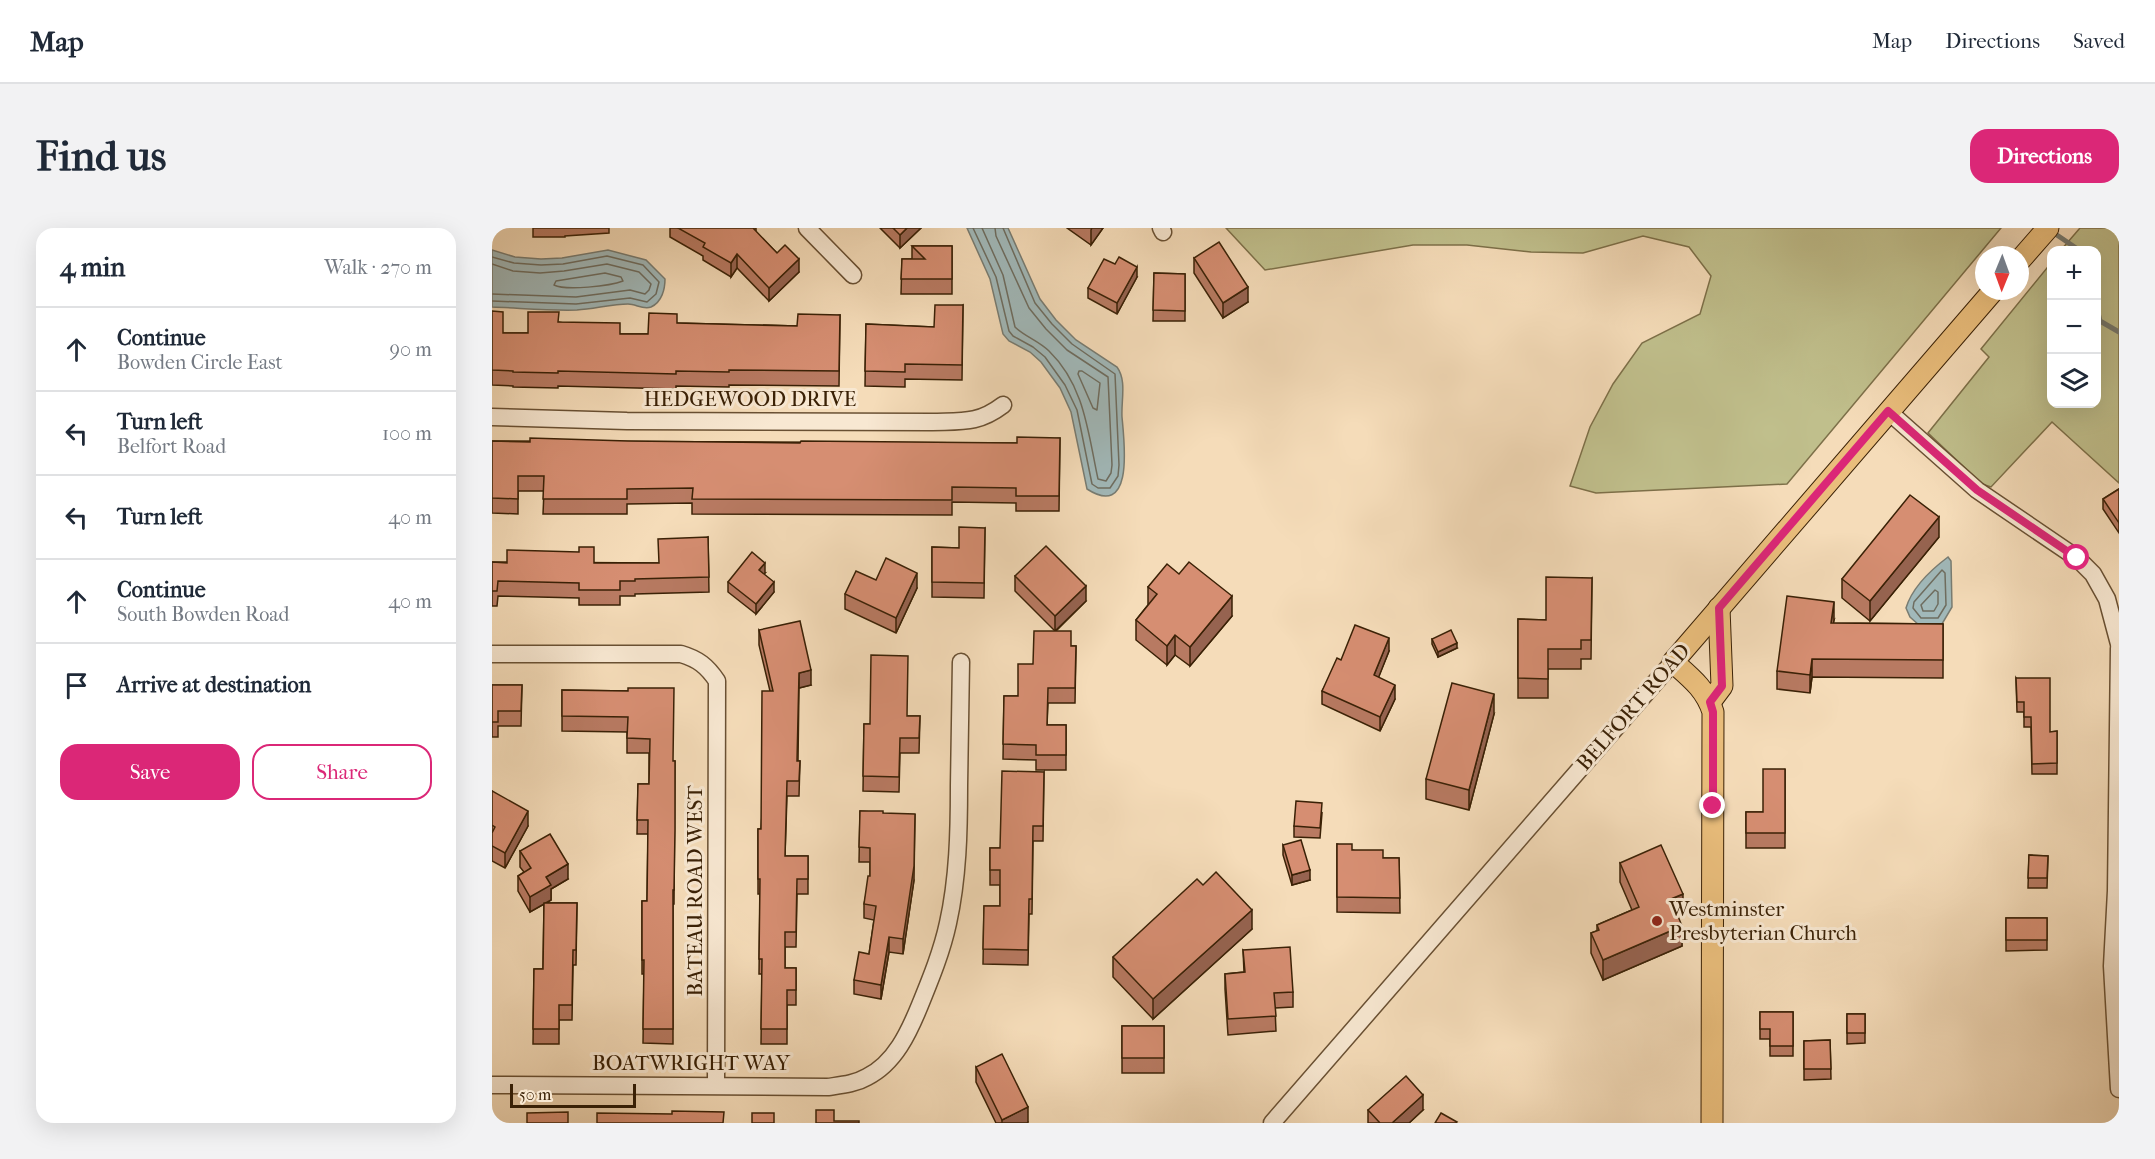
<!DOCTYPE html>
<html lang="en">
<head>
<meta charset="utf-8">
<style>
	body { margin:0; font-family:"IM FELL French Canon",serif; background:#f2f2f3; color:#1f2937 }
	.controls { position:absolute; right:18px; top:18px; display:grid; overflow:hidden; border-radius:12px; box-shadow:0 6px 24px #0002 }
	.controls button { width:54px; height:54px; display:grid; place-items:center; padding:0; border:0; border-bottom:2px solid #e0e1e3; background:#fff; color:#1f2937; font:30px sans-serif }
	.compass { position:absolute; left:1483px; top:18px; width:54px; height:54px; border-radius:50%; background:#fff; box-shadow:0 6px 24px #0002; rotate:181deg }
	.scale { position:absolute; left:18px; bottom:15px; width:126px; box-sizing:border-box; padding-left:6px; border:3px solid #3a2106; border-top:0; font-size:16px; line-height:21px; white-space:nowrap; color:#3a2106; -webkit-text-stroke:4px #f8e8d2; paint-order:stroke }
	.stop { position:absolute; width:18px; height:18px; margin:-14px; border:4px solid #db2777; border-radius:50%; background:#fff }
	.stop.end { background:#db2777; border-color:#fff; box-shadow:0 2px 6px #0008 }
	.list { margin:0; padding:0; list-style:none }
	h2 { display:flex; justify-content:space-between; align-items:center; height:78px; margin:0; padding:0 24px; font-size:26px }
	h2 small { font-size:20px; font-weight:400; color:#747a83 }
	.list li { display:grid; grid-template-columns:39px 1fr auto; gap:18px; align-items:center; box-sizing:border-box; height:84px; padding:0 24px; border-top:2px solid #e0e1e3 }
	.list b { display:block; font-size:22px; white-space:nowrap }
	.list p { margin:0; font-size:20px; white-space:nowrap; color:#747a83 }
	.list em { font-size:20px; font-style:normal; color:#747a83 }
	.actions { display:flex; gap:12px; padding:18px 24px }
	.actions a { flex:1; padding:14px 0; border:2px solid #db2777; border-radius:18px; text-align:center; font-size:21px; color:#db2777 }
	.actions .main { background:#db2777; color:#fff }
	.icon { flex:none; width:33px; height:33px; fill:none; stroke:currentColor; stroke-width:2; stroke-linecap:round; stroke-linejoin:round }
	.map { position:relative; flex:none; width:1627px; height:895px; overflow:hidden; border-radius:18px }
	header { display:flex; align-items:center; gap:36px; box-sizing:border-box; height:84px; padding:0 30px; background:#fff; border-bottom:2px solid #e0e1e3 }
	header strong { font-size:28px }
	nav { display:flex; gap:33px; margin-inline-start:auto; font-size:21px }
	.intro { display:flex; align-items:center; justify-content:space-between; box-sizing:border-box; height:144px; padding:0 36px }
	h1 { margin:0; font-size:42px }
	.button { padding:15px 27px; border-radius:18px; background:#db2777; color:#fff; font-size:21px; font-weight:700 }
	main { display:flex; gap:36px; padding:0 36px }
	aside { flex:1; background:#fff; border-radius:18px; box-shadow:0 6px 24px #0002 }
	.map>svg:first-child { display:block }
	.green { fill:#c0bf8c; stroke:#7d7049; stroke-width:1.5 }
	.water { fill:#a1b9ba; stroke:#787c72; stroke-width:1.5 }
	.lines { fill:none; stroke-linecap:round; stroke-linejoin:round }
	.shore { stroke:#6e6d60; stroke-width:1.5 }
	.stream { stroke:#787c72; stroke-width:5 }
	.minor-casing { stroke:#695033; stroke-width:19 }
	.major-casing { stroke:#3a2106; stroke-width:23 }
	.minor { stroke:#f8e8d2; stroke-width:16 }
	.major { stroke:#eabe7c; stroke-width:21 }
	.wall { fill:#b87a62; stroke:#3a2106; stroke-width:1.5 }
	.shaded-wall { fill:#966350; stroke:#3a2106; stroke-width:1.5 }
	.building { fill:#d68e72; stroke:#3a2106; stroke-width:1.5 }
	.route { stroke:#db2777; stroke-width:8 }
	.poi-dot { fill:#8f2418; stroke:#f8e8d2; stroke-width:2 }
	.labels { text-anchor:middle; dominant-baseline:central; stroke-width:6; stroke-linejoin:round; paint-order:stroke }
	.street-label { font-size:21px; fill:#3a2106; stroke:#f8e8d2 }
	.poi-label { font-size:21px; fill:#3a2106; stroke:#f8e8d2; text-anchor:start }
</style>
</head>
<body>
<header>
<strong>Map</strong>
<nav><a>Map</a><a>Directions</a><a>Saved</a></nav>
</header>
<div class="intro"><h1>Find us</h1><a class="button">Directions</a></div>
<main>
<aside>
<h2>4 min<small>Walk · 270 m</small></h2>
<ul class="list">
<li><svg class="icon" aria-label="ahead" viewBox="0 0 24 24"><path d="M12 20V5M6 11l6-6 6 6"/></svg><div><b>Continue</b><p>Bowden Circle East</p></div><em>90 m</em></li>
<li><svg class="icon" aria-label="left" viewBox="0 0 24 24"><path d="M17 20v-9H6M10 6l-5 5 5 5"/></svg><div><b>Turn left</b><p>Belfort Road</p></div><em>100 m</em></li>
<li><svg class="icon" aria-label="left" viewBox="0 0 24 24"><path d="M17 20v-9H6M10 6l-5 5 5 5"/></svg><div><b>Turn left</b></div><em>40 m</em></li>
<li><svg class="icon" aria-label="ahead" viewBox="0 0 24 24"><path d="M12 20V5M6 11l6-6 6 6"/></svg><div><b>Continue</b><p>South Bowden Road</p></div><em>40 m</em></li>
<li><svg class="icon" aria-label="arrive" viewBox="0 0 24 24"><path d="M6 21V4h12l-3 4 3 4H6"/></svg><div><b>Arrive at destination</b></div></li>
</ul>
<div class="actions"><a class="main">Save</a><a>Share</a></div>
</aside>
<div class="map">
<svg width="1627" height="895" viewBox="0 0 1627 895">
	<rect width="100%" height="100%" fill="#f5dcb9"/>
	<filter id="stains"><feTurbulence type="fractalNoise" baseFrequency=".00333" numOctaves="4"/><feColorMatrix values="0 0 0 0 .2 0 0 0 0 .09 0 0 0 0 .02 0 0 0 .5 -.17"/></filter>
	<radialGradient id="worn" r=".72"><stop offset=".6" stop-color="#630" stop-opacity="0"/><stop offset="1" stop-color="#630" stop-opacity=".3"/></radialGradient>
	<g class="green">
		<polygon points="734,0 1509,0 1295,256 1104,265 1078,258 1098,199 1121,156 1150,115 1208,86 1219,48 1197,19 1151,8 1091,25 1039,24 975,17 921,17 773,42"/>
		<polygon points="1588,0 1627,0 1627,255 1560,194 1499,259 1490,256 1436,205 1497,129 1489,121 1559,35 1560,176 1604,176 1604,22 1569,22"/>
	</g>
	<g class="water">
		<path d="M 475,0 L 516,0 L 548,71 L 564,92 L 584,112 L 625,139 C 635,153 629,172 630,189 C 632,212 643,292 595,261 L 579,184 L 568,160 L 549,134 L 538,124 L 517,113 L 511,106 L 498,51 Z"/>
		<path d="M 0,22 L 23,29 L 49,31 L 70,30 L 116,22 L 154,32 L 173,51 C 173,61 170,74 159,79 C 151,82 144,76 136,76 C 120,76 102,81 85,82 C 57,83 28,80 0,79 Z"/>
		<path d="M 1456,329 L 1459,333 L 1460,379 L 1450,396 L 1427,397 L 1418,389 L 1414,380 C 1420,360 1440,341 1456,329 Z"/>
	</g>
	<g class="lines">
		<g class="shore">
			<polyline points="481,0 504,49 517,103 521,108 541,119 553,129 573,157 585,182 600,256 606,260 618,260 626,248 627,237 623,146 580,116 560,96 543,75 511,0"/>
			<path d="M 490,0 L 511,47 L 523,99 C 532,108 547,113 557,123 C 593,158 596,205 606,251 L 614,253 L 619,245 L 620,237 L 616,149 L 575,122 L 554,101 L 537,80 L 504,8 L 503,0"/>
			<polyline points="0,29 22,35 49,37 71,36 115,28 151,37 167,54 164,66 155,74 138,70 84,76 0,73"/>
			<polyline points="0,36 21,43 48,45 72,43 115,36 147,44 159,56 157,62 153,66 138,62 84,69 0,66"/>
			<path d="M 113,45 L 129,49 L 131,53 C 118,58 74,63 62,57 L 64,53 Z"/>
			<polygon points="587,143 590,143 608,155 605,182 601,180 586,146"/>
			<polygon points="1450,342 1453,345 1454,377 1446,390 1429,390 1421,380 1422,374"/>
			<polygon points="1443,362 1446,364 1446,376 1442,383 1431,383 1429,377"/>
		</g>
		<g class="stream">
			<polyline points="1559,3 1587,22"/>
			<polyline points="1604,76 1608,93 1627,104"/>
		</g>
		<g class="minor-casing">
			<g id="minor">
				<polyline points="315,0 361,47"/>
				<polyline points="669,0 671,4"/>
				<polyline points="1396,183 1485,262 1585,330 1601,346 1615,371 1627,416"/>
				<path d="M 0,189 L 135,193 L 440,194 C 470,193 486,196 511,177"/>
				<polyline points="1627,420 1624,663 1620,738 1627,861"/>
				<path d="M 0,426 L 189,426 C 206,431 215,438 225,453 L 224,857"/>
				<path d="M 0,857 L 336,859 C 350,857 363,856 375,849 C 403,835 417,804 428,777 C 439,750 450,723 456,695 C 466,650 467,603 467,558 C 468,516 468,475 469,434"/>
				<polyline points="780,895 1181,434"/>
			</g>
		</g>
		<g class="major-casing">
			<g id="major">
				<polyline points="1528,32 1556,0"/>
				<polyline points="1218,474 1230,458 1227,380"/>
				<path d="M 1220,895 L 1221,484 C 1214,461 1198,449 1181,434 L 1501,63"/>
			</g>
		</g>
		<use href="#minor" class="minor"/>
		<use href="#major" class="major"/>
	</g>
	<g class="wall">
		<polygon points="41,0 117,0 117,5 73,8 73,9 41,9"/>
		<polygon points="178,0 264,0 264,4 285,25 307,44 277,73 245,40 239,49 211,32 211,28 178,9"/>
		<polygon points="388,0 429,0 408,20"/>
		<polygon points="575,0 611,0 599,17"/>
		<polygon points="420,18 460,18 460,66 409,66 410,31 420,31"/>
		<polygon points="702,30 756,74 731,90 702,45"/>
		<polygon points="662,45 693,46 693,93 661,93"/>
		<polygon points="645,49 625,86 596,70 596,60"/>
		<polygon points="471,77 470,152 413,151 413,159 373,158 374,96 442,99"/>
		<polygon points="0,83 11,105 36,105 67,94 128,106 156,106 185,95 305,98 348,87 347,158 237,157 237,159 184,158 184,161 66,158 66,160 21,159 21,158 0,157"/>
		<polygon points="568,210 567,283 524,283 524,275 460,274 460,287 200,286 200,275 135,276 135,286 51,286 52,263 26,263 26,286 0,285 0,213 525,215"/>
		<polygon points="1627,261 1627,305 1611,281 1611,271"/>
		<polygon points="493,300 492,370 440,369 440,319 467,320"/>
		<polygon points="216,309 217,364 143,366 143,368 128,368 128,377 87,377 87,370 6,368 5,378 0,378 0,334 167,335"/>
		<polygon points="1447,309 1378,393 1350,370 1350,351"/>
		<polygon points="273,345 272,346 282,364 264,386 236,364 236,354"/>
		<polygon points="523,348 594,373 564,403 579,418 584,418 583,475 556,475 555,497 574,497 574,542 544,542 544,532 511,531 512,468 526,468 541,436 563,403 523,363"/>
		<polygon points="1100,350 1099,431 1089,431 1089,441 1056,441 1056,470 1026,470 1026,391 1054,392"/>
		<polygon points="384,352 425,360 404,405 353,381 353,366"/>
		<polygon points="656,359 740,388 698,438 683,427 675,437 644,412 644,392 656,377"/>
		<polygon points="1342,392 1341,395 1451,396 1451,450 1320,449 1318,465 1285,461 1285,443"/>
		<polygon points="267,402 319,457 307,460 306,533 308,533 307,568 295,568 293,628 316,628 316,666 305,666 304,719 293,719 293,740 304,740 304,777 295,777 295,816 269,816 270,746 267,746 268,666 266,666 266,601 269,601 278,463 267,417"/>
		<polygon points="940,411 965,420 946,429 940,416"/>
		<polygon points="897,423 886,450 903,471 888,503 830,476 830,463 849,432"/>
		<polygon points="1524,450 1558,504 1565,503 1565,546 1540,546 1539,499 1532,499 1532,484 1525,484"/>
		<polygon points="0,457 30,457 29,498 6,498 6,509 0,509"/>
		<polygon points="70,462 136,463 181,533 183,533 182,676 181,676 181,816 151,815 152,746 150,746 150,673 155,673 156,606 145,606 146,556 157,556 157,525 135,525 135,504 70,503"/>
		<polygon points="1002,486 977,582 934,571 934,551"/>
		<polygon points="415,488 428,488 427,525 408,525 407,564 371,563 372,496 378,496"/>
		<polygon points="1293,541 1293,620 1254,620 1254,584 1271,584"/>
		<polygon points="552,544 551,613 541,613 540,686 537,686 536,737 491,736 492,678 508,678 508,657 498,657 498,620 508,620"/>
		<polygon points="0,563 36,598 13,640 0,633"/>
		<polygon points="368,583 391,585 422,652 411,726 397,724 389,771 362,766 362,752 377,726 382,692 372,690 372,676 378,648 378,634 367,634"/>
		<polygon points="830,585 828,610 802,609 802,598"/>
		<polygon points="845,616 860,622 891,630 907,630 908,685 845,684"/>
		<polygon points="791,617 818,652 800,657 791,627"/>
		<polygon points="28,623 76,651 59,661 59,672 54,675 85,675 84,737 81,737 80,792 67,792 67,816 41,816 42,741 51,741 52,676 38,684 26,663 26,648 32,644 28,639"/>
		<polygon points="1537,627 1556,628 1555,660 1536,660"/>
		<polygon points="1128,635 1191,686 1186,688 1190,718 1111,752 1099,725 1099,705 1105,703 1105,697 1140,682 1128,654"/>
		<polygon points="711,657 760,701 661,791 621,749 621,729"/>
		<polygon points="1514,690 1555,690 1555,722 1514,723"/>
		<polygon points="751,722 801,764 801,779 783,780 784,803 736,807 733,761 733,746 752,744"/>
		<polygon points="1268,784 1301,784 1301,828 1278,828 1278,811 1268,811"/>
		<polygon points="1355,786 1373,786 1373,815 1355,816"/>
		<rect x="630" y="798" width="42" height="47"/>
		<polygon points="1338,812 1339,851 1312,852 1312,813"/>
		<polygon points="484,839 536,894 535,895 504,895 484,854"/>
		<polygon points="876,882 931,882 917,895 876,895"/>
	</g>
	<g class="shaded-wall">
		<polygon points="415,0 429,0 408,20 408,7"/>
		<polygon points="600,0 611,0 599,17 599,2"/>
		<polygon points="245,26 245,40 239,49 239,35"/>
		<polygon points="307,31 307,44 277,73 277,60"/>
		<polygon points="645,39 645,49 625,86 625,75"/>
		<polygon points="756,59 756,74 731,90 731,75"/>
		<polygon points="1447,289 1447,309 1378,393 1378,373"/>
		<polygon points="273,335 273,345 267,352 267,342"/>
		<polygon points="425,345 425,360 404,405 404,390"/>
		<polygon points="282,354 282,364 264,386 264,376"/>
		<polygon points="594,358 594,373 563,403 563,388"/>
		<polygon points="740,368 740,388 698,438 698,419"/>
		<polygon points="1342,374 1342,392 1339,413 1339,395"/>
		<polygon points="683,407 683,427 675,437 675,418"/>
		<polygon points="897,410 897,423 882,461 882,447"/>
		<polygon points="965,415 965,420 946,429 946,424"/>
		<polygon points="1320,431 1320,449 1318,465 1318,447"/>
		<polygon points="319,442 319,457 307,460 307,445"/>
		<polygon points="903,457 903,471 888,503 888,489"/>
		<polygon points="1002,466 1002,486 977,582 977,562"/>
		<polygon points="36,583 36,598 13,640 13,625"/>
		<polygon points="423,586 422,652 411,726 411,711"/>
		<polygon points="76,636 76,651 59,661 59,672 38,684 38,669 54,649"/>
		<polygon points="818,642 818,652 800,657 800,647"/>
		<polygon points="1191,666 1191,686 1179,691 1179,671"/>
		<polygon points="760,682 760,701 661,791 661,771"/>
		<polygon points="1190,698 1190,718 1111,752 1111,732"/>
		<polygon points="397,709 397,724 389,771 389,757"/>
		<polygon points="931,867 931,882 917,895 900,895"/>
		<polygon points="536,879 536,894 535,895 510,895 510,892"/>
	</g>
	<g class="building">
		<polygon points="186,0 261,0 285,25 293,17 307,31 277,60 245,26 239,35 211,19 213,15"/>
		<polygon points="401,0 415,0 408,7"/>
		<polygon points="727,14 756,59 731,75 702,30"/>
		<polygon points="420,18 460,18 460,51 409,51 410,31 433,31"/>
		<polygon points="627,29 645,39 625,75 596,60 612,31 623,36"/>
		<polygon points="662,45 693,46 693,83 661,82"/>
		<polygon points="443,77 471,77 470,137 413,136 413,144 373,143 374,96 442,99"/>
		<polygon points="0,83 11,84 11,105 36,105 36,84 67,84 66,94 128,95 128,106 156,106 157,85 185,86 185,95 305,98 306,86 348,87 347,143 237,142 237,144 184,143 184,146 66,143 66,145 21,144 21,143 0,142"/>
		<polygon points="525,209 568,210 567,268 524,268 524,260 460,259 460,272 200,271 201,260 135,261 135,271 51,271 52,248 26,248 26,271 0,270 0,213 38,214 38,210 136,213 308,215 309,213 525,215"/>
		<polygon points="1627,261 1627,295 1611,271"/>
		<polygon points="1418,267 1447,289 1378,373 1350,351"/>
		<polygon points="467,299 493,300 492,355 440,354 440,319 467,320"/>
		<polygon points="216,309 217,349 143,351 143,353 128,353 128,362 87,362 87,355 6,353 5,363 0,363 0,334 15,335 15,322 87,324 87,319 102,319 102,335 167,335 166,311"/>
		<polygon points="554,318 594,358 563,388 523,348"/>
		<polygon points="260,324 273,335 267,342 282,354 264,376 236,354"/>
		<polygon points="394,330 425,345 404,390 353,366 364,343 384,352"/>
		<polygon points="697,334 740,368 698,419 683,407 675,418 644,392 665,366 656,359 675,336 687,346"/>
		<polygon points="1054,349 1100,350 1099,412 1089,412 1089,421 1056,421 1056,451 1026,450 1026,391 1054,392"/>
		<polygon points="1295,368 1342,374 1339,395 1451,396 1451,432 1320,431 1318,447 1285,443"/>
		<polygon points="308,393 319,442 307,445 305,533 308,533 307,553 295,553 293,628 316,628 316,651 305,651 304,704 293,704 293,740 304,740 304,762 295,762 295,801 269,801 270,731 267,731 268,651 266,651 266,601 269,601 270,463 281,463 267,402"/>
		<polygon points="863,397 897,410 882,447 903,457 888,489 830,463 845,430 849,432"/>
		<polygon points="959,402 965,415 946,424 940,411"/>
		<polygon points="542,403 579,403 579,418 584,418 583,460 556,460 555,497 574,497 574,527 544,527 544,517 511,516 512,468 526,468 526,436 541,436"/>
		<polygon points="379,427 416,428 415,488 428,488 427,510 408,510 407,549 371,548 372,496 378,496"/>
		<polygon points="1524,450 1558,450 1558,504 1565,503 1565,535 1540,536 1539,489 1532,489 1532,474 1525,474"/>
		<polygon points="960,455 1002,466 977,562 934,551"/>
		<polygon points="0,457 30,457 29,483 6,483 6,494 0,494"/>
		<polygon points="136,460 182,460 181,533 183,533 183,602 182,662 181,662 181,801 151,801 152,732 150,732 150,673 155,673 156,592 145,592 146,556 157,556 158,511 135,510 136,489 70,488 70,462 136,463"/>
		<polygon points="1271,541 1293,541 1293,605 1254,605 1254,584 1271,584"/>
		<polygon points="510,543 552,544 551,598 541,598 540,671 537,671 536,722 491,721 492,678 508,678 508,642 498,642 498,620 508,620"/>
		<polygon points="0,563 36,583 13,625 0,618 0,605 3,599 0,597"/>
		<polygon points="804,573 830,575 828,600 802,598"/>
		<polygon points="368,583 391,583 391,585 423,586 422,638 411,711 397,709 389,757 362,752 367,724 377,726 384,678 372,676 376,648 378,648 378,620 367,619"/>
		<polygon points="58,606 76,636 54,649 59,657 38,669 26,648 39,640 28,623"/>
		<polygon points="809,612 818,642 800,647 791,617"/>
		<polygon points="845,616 860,616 860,622 891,622 891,630 907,630 908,670 845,669"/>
		<polygon points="1169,617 1191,666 1179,671 1190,698 1111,732 1099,705 1107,702 1105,697 1147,679 1128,635"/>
		<polygon points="1537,627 1556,628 1555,650 1536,650"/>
		<polygon points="724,644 760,682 661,771 621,729 705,651 711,657"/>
		<polygon points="52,675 85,675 84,722 81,722 80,777 67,777 67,801 41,801 42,741 51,741"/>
		<rect x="1514" y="690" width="41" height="22"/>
		<polygon points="798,719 801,764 782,765 784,788 736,791 733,746 753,744 751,722"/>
		<polygon points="1268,784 1301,784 1301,818 1278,818 1278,801 1268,801"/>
		<rect x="1355" y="786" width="18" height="19"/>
		<rect x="630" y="798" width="42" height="32"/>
		<polygon points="1338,812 1339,841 1312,841 1312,813"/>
		<polygon points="510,826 536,879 510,892 484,839"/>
		<polygon points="914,848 931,867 900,895 888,895 876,882"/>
		<polygon points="324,882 342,882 342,893 367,893 367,895 324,895"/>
		<polygon points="180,883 232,884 231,895 105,895 105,885 180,886"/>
		<polygon points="76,884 76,895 35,895 35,885"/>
		<rect x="260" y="885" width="22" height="10"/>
		<polygon points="949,885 965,894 964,895 943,895"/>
	</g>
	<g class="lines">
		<polyline class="route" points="1221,578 1221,484 1218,474 1230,458 1227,380 1396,183 1485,262 1585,330"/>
	</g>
	<circle class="poi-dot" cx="1165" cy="693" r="6"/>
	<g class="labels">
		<g class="street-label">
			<text x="258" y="171">HEDGEWOOD DRIVE</text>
			<text transform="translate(1141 479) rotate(-49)">BELFORT ROAD</text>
			<text transform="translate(203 663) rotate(-90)">BATEAU ROAD WEST</text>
			<text x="199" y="835">BOATWRIGHT WAY</text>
		</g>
		<g class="poi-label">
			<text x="1177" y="681">Westminster<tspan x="1177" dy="24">Presbyterian Church</tspan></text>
		</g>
	</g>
	<rect width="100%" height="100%" filter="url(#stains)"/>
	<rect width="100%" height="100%" fill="url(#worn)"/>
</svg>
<div class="controls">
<button>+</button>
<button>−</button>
<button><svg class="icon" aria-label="layers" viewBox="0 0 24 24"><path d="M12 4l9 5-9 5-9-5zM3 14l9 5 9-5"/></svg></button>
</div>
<svg class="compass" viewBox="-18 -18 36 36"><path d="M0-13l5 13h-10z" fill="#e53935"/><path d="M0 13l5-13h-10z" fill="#747a83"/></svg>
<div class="scale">50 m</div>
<div class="stop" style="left:1585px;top:330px"></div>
<div class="stop end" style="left:1221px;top:578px"></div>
</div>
</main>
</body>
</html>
